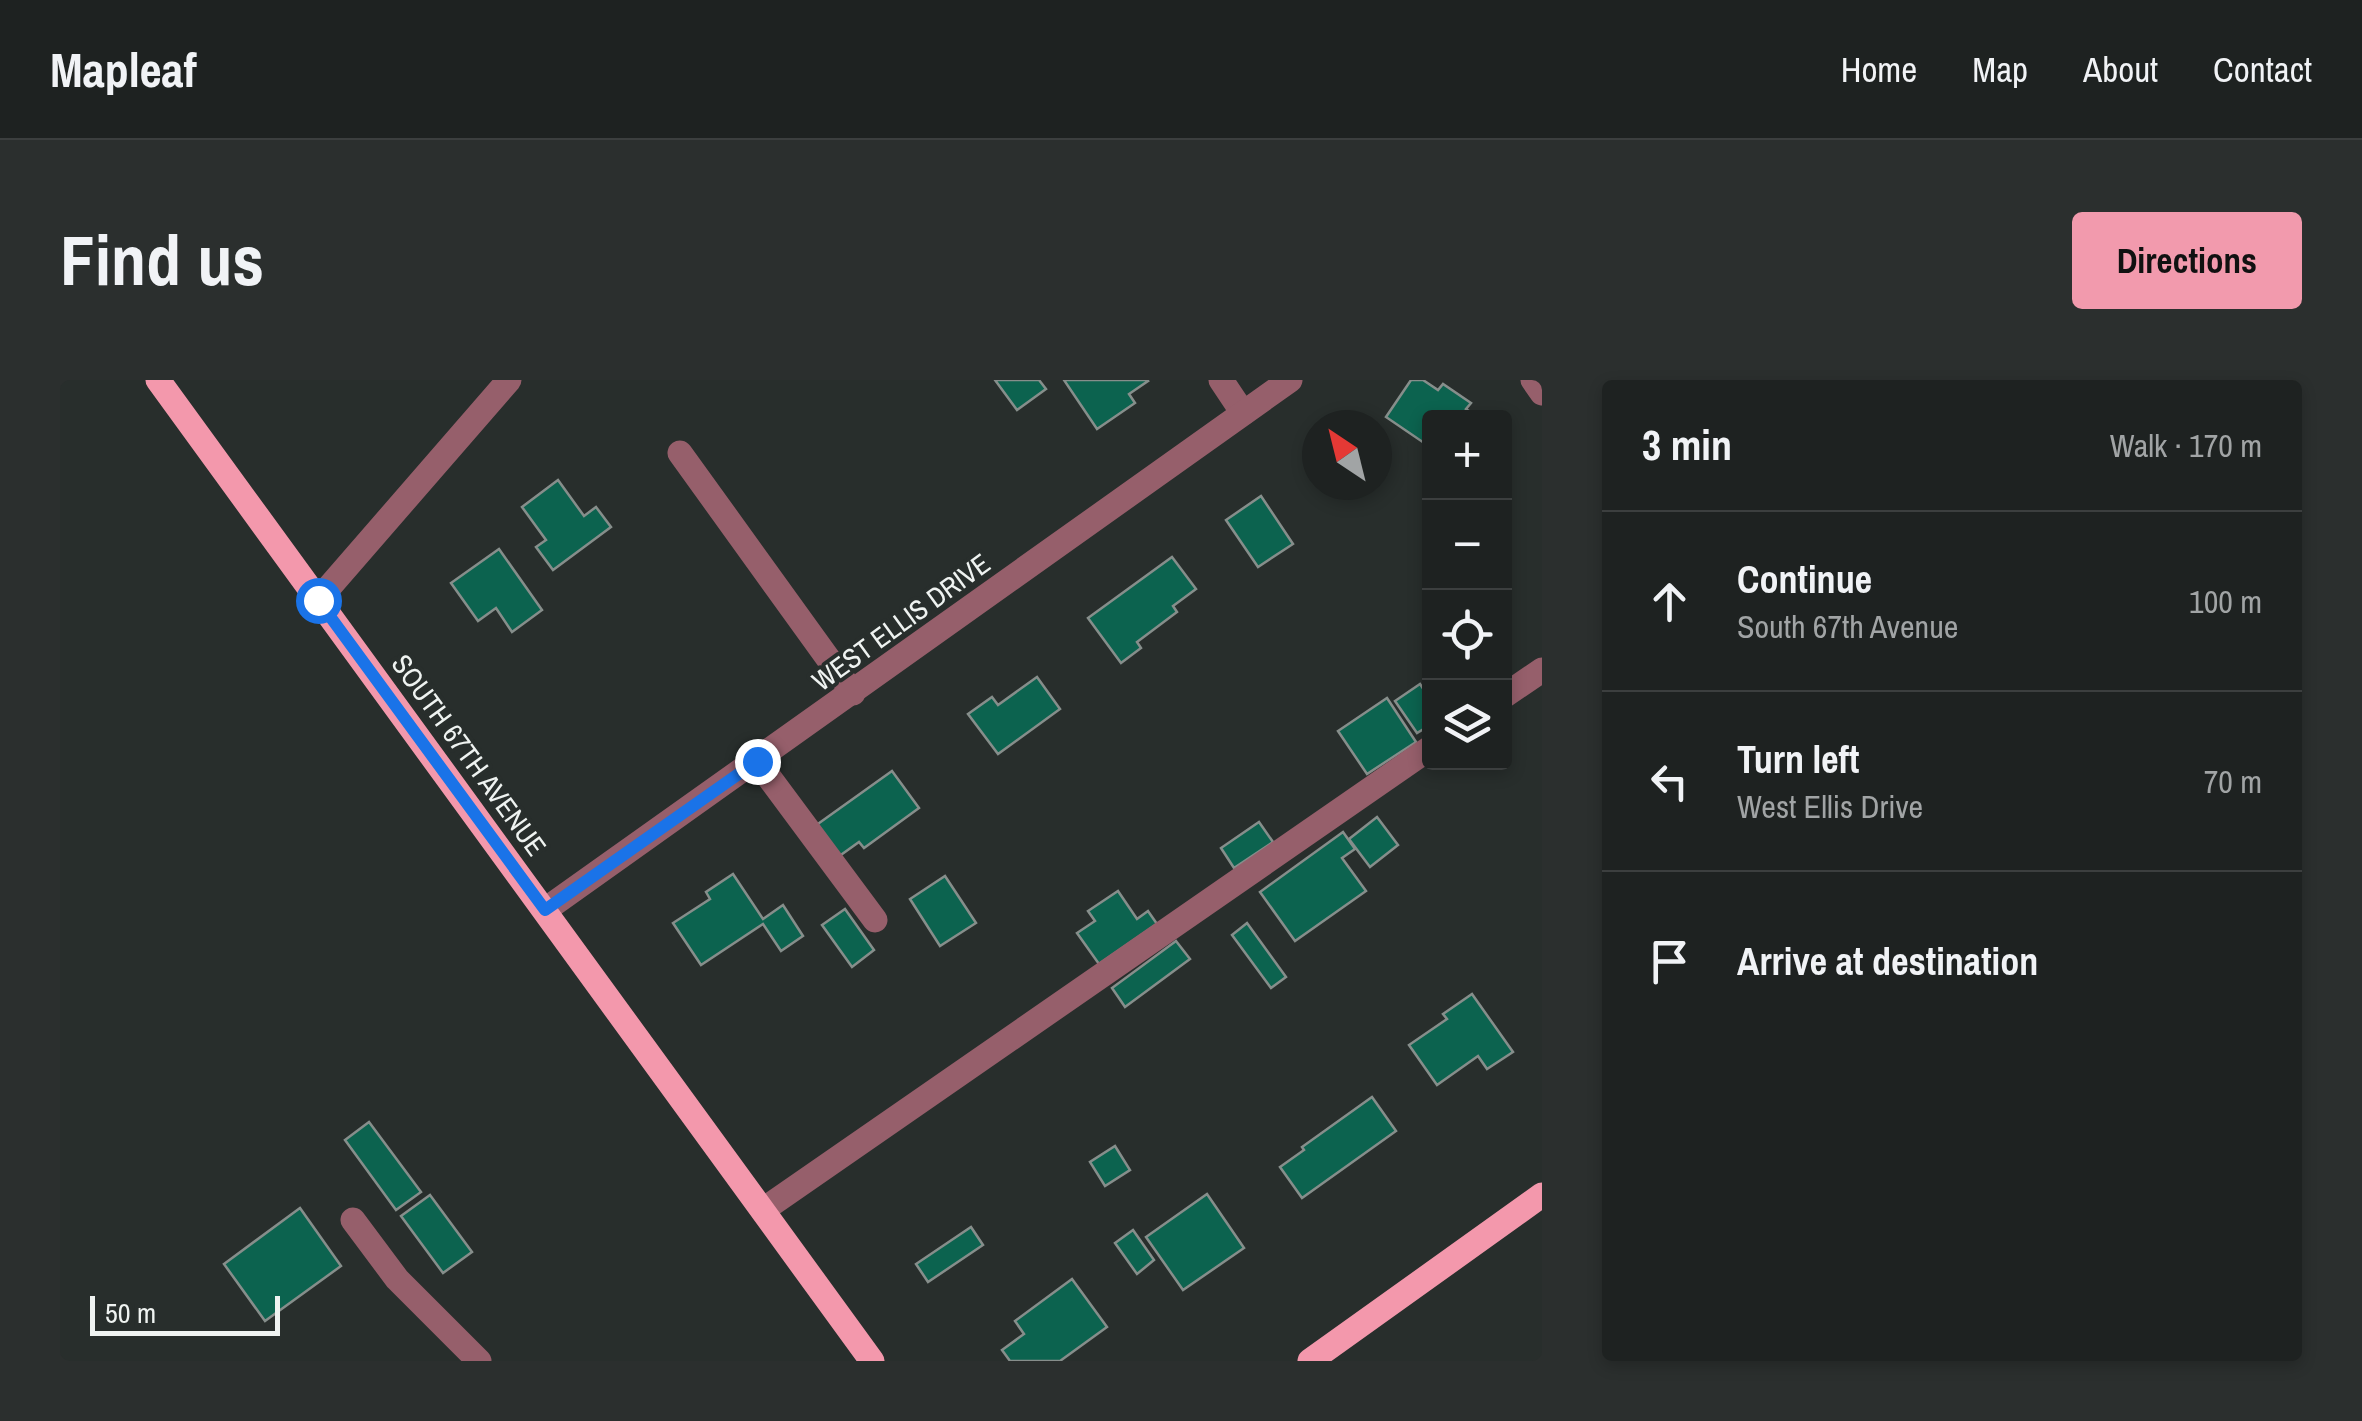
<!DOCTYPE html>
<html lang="en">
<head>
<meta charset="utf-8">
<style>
	body { margin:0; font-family:"Archivo Narrow",sans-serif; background:#2b2f2e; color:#f1f3f6 }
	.controls { position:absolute; right:30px; top:30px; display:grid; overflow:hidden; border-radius:10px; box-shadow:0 5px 15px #0003 }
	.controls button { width:90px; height:90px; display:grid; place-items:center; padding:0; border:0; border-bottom:2px solid #3c3f3f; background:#1e2221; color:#f1f3f6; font:50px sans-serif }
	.compass { position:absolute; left:1242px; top:30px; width:90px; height:90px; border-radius:50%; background:#1e2221; box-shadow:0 5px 15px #0003; rotate:325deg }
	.scale { position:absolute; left:30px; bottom:25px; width:190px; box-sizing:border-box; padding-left:10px; border:5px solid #eff3f1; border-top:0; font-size:28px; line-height:35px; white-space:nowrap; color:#eff3f1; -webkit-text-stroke:8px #282e2c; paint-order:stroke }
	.stop { position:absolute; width:30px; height:30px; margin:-22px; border:8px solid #1a73e8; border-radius:50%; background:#fff }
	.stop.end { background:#1a73e8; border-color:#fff; box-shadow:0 2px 10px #0008 }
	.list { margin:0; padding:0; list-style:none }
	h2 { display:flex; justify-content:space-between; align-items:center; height:130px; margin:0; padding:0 40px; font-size:42px }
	h2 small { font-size:32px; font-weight:400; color:#a1a4a5 }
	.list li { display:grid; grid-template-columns:65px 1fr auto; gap:30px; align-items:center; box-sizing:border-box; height:180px; padding:0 40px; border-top:2px solid #3c3f3f }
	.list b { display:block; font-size:38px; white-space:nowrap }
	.list p { margin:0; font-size:32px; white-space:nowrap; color:#a1a4a5 }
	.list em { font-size:32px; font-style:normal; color:#a1a4a5 }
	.icon { flex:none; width:55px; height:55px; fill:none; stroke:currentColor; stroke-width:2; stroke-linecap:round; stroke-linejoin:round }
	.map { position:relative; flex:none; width:1482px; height:981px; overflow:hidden; border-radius:10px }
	header { display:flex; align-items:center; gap:60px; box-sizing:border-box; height:140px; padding:0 50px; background:#1e2221; border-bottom:2px solid #3c3f3f }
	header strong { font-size:48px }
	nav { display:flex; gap:55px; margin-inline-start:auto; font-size:35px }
	.intro { display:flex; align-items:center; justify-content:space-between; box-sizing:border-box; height:240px; padding:0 60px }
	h1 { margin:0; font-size:70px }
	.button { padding:25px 45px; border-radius:10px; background:#f29aad; color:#111; font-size:35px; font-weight:700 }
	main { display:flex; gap:60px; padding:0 60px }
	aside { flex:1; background:#1e2221; border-radius:10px; box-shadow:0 5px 15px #0003 }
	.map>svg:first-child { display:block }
	.building { fill:#0c634f; stroke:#868e8b; stroke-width:2.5 }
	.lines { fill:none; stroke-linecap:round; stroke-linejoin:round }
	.minor { stroke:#965f6b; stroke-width:25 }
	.major { stroke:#f398ac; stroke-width:25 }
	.route { stroke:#1a73e8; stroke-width:12 }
	.labels { text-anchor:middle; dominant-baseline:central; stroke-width:8; stroke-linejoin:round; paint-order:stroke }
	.street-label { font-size:28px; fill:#eff3f1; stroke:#282e2c }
</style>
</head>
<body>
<header>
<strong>Mapleaf</strong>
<nav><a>Home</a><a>Map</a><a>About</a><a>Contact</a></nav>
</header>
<div class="intro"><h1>Find us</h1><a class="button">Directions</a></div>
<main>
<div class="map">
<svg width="1482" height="981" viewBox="0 0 1482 981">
	<rect width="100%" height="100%" fill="#282e2c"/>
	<g class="building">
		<polygon points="935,0 979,0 986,9 957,30"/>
		<polygon points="1004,0 1087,0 1088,1 1069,14 1075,23 1037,49"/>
		<polygon points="1351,0 1363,0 1378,10 1383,4 1411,23 1406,29 1419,38 1370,38 1370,67 1326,37"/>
		<polygon points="498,100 524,136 536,127 551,147 493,190 476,167 486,160 462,127"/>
		<polygon points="1201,116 1233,164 1198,187 1166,140"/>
		<polygon points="439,169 482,230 452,252 436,228 418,241 391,203"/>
		<polygon points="1112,177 1136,209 1113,226 1117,232 1077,262 1081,268 1061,283 1028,238"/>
		<polygon points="977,297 1000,329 938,374 908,334 932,317 938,325"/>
		<polygon points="1360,304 1370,319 1370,345 1357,353 1335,321"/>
		<polygon points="1327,318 1356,362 1307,394 1278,351"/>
		<polygon points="832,391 859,428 804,468 799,462 778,477 755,446"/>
		<polygon points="1317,437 1338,465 1310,487 1289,459"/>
		<polygon points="1199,442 1213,462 1174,488 1161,468"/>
		<polygon points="1283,452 1295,469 1282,478 1306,511 1235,561 1200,512"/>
		<polygon points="673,494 703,539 723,525 743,556 721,571 703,544 641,585 613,543 650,519 646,512"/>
		<polygon points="885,496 916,543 880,566 850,519"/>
		<polygon points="1058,511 1077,539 1088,531 1097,544 1039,584 1017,553 1035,541 1028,531"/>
		<polygon points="785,529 814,570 792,587 762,545"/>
		<polygon points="1187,543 1226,597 1211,608 1172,555"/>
		<polygon points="1116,561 1130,579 1065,627 1052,608"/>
		<polygon points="1412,614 1453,672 1427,689 1418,676 1377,705 1349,665 1387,639 1383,634"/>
		<polygon points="1312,717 1336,751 1242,818 1220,787 1244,770 1242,767"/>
		<polygon points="309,742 361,812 336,830 285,760"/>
		<polygon points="1055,766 1070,790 1045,806 1030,782"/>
		<polygon points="1147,814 1184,868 1123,910 1086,857"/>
		<polygon points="370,815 412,872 383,893 341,836"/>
		<polygon points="240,828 281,886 205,941 164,884"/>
		<polygon points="911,847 923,865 868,902 856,884"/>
		<polygon points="1073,850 1094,880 1077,894 1055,863"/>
		<polygon points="1012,899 1047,947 1000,981 950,981 942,970 964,954 955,941"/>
	</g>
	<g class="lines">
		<g class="minor">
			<polyline points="1161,0 1183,33"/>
			<polyline points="1473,0 1482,13"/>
			<polyline points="620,73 793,313"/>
			<polyline points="258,220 449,0"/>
			<polyline points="1444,316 1482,290"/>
			<polyline points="697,381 815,540"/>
			<polyline points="485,530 1230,0"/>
			<polyline points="703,830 1370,368"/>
			<polyline points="293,840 337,899 419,981"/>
		</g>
		<g class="major">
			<polyline points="98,0 812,981"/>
			<polyline points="1250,981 1482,815"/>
		</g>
	</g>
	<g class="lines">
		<polyline class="route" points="258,220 485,530 697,381"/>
	</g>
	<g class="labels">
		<g class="street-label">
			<text transform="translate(841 242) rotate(-36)">WEST ELLIS DRIVE</text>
			<text transform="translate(409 375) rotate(54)">SOUTH 67TH AVENUE</text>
		</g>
	</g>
</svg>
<div class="controls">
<button>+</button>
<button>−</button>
<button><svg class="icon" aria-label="locate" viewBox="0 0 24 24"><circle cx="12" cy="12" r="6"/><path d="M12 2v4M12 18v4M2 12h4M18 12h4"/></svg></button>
<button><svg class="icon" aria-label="layers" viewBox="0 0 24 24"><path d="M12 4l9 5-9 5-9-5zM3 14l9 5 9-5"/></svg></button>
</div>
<svg class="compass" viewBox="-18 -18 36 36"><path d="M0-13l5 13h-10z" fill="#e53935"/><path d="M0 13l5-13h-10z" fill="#a1a4a5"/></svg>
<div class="scale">50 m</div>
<div class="stop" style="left:258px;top:220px"></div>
<div class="stop end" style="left:697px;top:381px"></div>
</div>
<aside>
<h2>3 min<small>Walk · 170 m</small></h2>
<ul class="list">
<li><svg class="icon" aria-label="ahead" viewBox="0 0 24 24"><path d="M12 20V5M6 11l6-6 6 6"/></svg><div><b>Continue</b><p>South 67th Avenue</p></div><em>100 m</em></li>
<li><svg class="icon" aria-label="left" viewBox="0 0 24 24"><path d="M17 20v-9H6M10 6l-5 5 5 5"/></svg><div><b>Turn left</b><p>West Ellis Drive</p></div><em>70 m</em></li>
<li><svg class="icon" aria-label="arrive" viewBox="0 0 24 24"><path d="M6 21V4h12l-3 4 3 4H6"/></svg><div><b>Arrive at destination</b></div></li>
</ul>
</aside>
</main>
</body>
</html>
